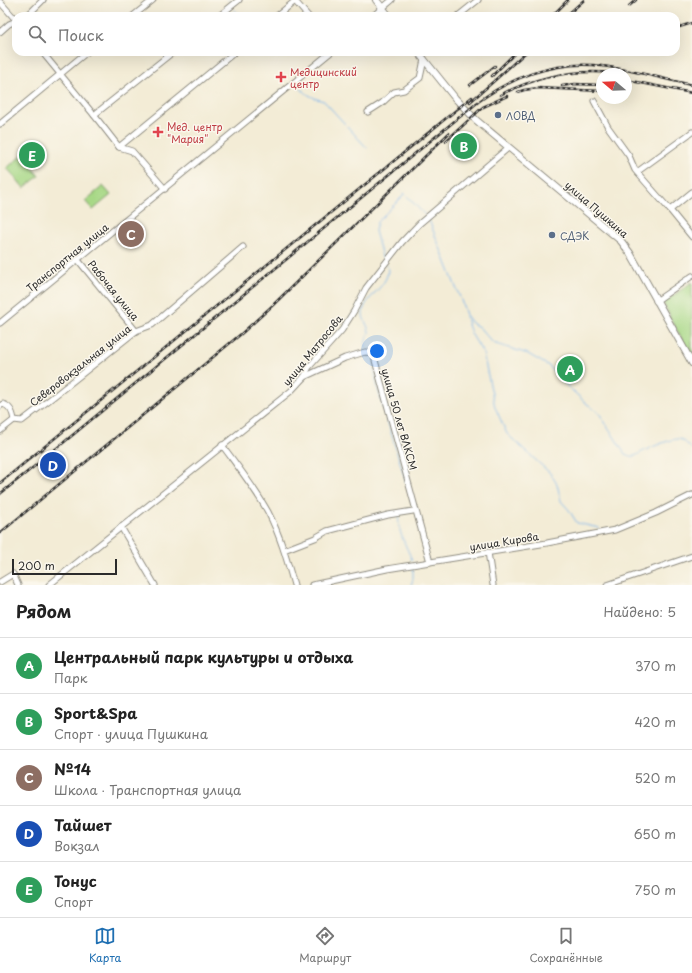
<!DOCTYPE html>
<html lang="ru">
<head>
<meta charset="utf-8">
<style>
	body { margin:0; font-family:"Playpen Sans",sans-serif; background:#f2f2f2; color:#222 }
	.compass { position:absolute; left:596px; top:68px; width:36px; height:36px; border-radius:50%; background:#fff; box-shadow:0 4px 16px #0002; rotate:289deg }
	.scale { position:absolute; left:12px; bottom:10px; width:105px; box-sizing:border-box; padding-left:4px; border:2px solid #2b2b2b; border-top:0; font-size:11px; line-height:14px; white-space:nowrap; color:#2b2b2b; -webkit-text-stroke:3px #fbf7ec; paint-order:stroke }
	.you { position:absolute; left:377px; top:351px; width:14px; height:14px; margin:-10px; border:3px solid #fff; border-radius:50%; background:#1a73e8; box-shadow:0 0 0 6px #1a73e833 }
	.badge { display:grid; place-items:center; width:26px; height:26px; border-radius:50%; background:#1f6fb2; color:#fff; font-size:13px; font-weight:700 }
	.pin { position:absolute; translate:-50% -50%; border:2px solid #fff; box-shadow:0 1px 4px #0006 }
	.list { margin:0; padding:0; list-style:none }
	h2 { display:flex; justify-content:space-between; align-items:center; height:52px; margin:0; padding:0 16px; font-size:17px }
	h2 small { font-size:13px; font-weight:400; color:#767676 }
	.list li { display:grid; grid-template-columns:26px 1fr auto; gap:12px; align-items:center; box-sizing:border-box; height:56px; padding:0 16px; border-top:1px solid #e0e0e0 }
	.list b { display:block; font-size:15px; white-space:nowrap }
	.list p { margin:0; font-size:13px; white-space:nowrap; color:#767676 }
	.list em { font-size:13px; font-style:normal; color:#767676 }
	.icon { flex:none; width:22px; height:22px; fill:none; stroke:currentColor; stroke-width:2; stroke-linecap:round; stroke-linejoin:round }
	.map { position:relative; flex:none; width:692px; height:585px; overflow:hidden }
	.search { position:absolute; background:#fff; box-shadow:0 4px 16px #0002; left:12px; right:12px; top:12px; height:44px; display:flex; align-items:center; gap:10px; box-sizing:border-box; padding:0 14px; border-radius:12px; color:#767676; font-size:15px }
	.sheet { height:332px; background:#fff }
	nav { display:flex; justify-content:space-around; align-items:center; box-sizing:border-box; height:56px; border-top:1px solid #e0e0e0; background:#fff; font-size:11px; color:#767676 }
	nav a { display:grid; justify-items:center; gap:2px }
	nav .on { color:#1f6fb2 }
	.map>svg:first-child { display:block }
	.green { fill:#a7d886; stroke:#698258 }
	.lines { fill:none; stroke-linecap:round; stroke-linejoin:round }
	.stream { stroke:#79b4eb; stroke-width:1 }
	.minor-casing { stroke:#8f8c80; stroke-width:7 }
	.major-casing { stroke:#8f8c80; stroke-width:8 }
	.minor { stroke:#fff; stroke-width:5 }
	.major { stroke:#fff; stroke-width:6 }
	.rail-casing { stroke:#2b2b2b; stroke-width:2.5 }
	.rail { stroke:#fbf7ec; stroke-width:1; stroke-dasharray:3; stroke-linecap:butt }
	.health-dot { fill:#e0444e; stroke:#fbf7ec; stroke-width:1.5 }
	.service-dot { fill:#5c6f8a; stroke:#fbf7ec; stroke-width:1.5 }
	.labels { text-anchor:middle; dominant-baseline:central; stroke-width:3; stroke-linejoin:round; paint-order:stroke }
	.health-label { font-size:10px; fill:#be3a42; stroke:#fbf7ec; text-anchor:start }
	.service-label { font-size:10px; fill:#4e5e75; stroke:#fbf7ec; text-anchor:start }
	.street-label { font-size:10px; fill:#2b2b2b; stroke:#fbf7ec }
</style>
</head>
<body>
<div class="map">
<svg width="692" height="585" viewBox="0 0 692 585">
	<rect width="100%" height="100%" fill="#fbf7ec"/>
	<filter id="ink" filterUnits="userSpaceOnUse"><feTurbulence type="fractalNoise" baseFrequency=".025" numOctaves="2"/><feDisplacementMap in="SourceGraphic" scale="8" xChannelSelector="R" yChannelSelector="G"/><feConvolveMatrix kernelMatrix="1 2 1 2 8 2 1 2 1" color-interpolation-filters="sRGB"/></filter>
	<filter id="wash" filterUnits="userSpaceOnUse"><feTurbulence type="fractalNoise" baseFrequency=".012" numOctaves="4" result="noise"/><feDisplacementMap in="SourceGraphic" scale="16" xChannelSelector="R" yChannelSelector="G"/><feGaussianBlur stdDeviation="0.9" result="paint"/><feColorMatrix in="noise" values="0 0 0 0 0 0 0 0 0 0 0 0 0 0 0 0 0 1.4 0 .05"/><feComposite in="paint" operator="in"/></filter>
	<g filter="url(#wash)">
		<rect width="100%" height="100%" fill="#f3ecd6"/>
		<g class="green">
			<polygon points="22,155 39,176 24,188 7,168"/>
			<polygon points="103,186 111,195 93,210 85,201"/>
			<polygon points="692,282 692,356 669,317 670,316 663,303"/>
		</g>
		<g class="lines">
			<g class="stream">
				<polyline points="228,0 229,1"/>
				<polyline points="235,10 239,16"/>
				<path d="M 300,88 C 307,95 315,99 324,101 L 367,148"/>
				<polyline points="402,191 425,215"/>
				<path d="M 429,220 L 461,300 L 466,315 L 473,324 L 479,327 L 493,343 L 528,354 L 549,366 L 563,382 L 586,403 L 599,413 L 625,454 C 628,455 631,457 634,456 C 635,456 639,454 640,453 C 647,449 672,438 679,439 C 684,440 688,445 692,449"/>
				<polyline points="383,260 375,231 377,222 401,198 404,193"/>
				<polyline points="466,317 468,325 472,335 483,353 495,407 507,434 550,473 557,484 561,501 569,510 577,523 599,528"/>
				<path d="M 366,347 C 366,345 365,343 366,341 C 366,337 369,335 369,332 C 368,323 360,318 364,308 C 369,294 393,282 387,265"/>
				<polyline points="369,355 373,365 378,390 406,482"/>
				<path d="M 399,515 C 396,530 407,547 412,560"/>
				<polyline points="411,585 413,579 413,567"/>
			</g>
		</g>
	</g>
	<g filter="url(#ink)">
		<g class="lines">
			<g class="minor-casing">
				<g id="minor">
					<polyline points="294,0 308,16"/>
					<polyline points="0,2 16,20"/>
					<polyline points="27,16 43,0"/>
					<polyline points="133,16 153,0"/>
					<polyline points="219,16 239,0"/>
					<polyline points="277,16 295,1"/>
					<polyline points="373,16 392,0"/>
					<polyline points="458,16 478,0"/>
					<polyline points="0,32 9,24 16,21"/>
					<polyline points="42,52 94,115"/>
					<polyline points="594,101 608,127 629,156 635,170 670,210 692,237"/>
					<polyline points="368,112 382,103 394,92 404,90 420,78 422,69 424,59"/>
					<polyline points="0,124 87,52"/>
					<polyline points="119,147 235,52"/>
					<polyline points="637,172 692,132"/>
					<polyline points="165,189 132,151 119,147 94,115 173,52"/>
					<polyline points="670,210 692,192"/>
					<polyline points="78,260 136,331"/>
					<polyline points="656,301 692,276"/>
					<polyline points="0,323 331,52"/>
					<polyline points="304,377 345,358 365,352 373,353 430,562"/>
					<path d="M 0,406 L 3,404 C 10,406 13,413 14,420"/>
					<polyline points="0,431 14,420 22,421 53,397 136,331 152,325 243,247"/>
					<path d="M 222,445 C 238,467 255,488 268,512 C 280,535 287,560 294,585"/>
					<polyline points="121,527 155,585"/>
					<polyline points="284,550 315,538 327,531 388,515 413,511"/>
					<polyline points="488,552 493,585"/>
					<polyline points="0,582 13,574 18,585"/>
					<polyline points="49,585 291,391 304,377 309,367 342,330 354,311 366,288 402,242 419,224 508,148"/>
					<polyline points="312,585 387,569 547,543 615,530 656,513 692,495"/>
					<polyline points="607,585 692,556"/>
				</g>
			</g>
			<g class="major-casing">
				<g id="major">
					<polyline points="376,0 389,16"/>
					<polyline points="418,52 455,98 476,120 621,241 630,253 692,363"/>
				</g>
			</g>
			<use href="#minor" class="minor"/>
			<use href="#major" class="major"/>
			<g class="rail-casing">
				<g id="rail">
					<polyline points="629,6 636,0"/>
					<polyline points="552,16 568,0"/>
					<polyline points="566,16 584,0"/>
					<polyline points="676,28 692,23"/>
					<polyline points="492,76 516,52"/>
					<polyline points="626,80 692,93"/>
					<polyline points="470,85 495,66"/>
					<polyline points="562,86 575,84 602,85"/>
					<polyline points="626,87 629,88"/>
					<polyline points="518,92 524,90 538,88 602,91"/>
					<polyline points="626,94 628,94"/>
					<path d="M 500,95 C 535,77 575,69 614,73"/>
					<polyline points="470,102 494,81 526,52"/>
					<polyline points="446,141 483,107 507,96"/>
					<polyline points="0,483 472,97"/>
					<path d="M 0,494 L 46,457 L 457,119 C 464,114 471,108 478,102 C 510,78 552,62 593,65 C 626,68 659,78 692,85"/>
					<polyline points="0,533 241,334 272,306 449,133"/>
				</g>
			</g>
			<use href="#rail" class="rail"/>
		</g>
	</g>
	<g class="health-dot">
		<path d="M279 71h4v4h4v4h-4v4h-4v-4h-4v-4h4z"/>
		<path d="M156 126h4v4h4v4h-4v4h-4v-4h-4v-4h4z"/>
	</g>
	<g class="service-dot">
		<circle cx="498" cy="115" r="4"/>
		<circle cx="552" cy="235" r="4"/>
	</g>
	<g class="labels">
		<g class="health-label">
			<text x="290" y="71">Медицинский<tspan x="290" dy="12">центр</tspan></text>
			<text x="167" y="126">Мед. центр<tspan x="167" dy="12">"Мария"</tspan></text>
		</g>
		<g class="service-label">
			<text x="506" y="115">ЛОВД</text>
			<text x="560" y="235">СДЭК</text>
		</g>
		<g class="street-label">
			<text transform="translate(597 209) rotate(41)">улица Пушкина</text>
			<text transform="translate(67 257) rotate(-39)">Транспортная улица</text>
			<text transform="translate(114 290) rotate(51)">Рабочая улица</text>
			<text transform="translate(312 350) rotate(-51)">улица Матросова</text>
			<text transform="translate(80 365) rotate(-38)">Северовокзальная улица</text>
			<text transform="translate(400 419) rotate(74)">улица 50 лет ВЛКСМ</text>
			<text transform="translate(504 541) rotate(-9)">улица Кирова</text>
		</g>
	</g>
</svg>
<svg class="compass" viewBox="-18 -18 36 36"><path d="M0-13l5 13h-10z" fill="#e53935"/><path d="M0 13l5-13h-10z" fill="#767676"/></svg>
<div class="scale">200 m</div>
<div class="you"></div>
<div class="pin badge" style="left:570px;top:369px;background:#2e9e5b">A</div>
<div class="pin badge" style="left:464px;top:146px;background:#2e9e5b">B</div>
<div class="pin badge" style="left:131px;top:234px;background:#8d6e63">C</div>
<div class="pin badge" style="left:53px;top:465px;background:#1a4fb4">D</div>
<div class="pin badge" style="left:32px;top:155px;background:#2e9e5b">E</div>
<div class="search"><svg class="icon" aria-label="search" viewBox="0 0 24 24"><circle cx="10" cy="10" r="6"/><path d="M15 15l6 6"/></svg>Поиск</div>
</div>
<section class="sheet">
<h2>Рядом<small>Найдено: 5</small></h2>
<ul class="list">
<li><span class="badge" style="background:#2e9e5b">A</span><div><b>Центральный парк культуры и отдыха</b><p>Парк</p></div><em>370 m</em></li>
<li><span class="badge" style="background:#2e9e5b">B</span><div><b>Sport&amp;Spa</b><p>Спорт · улица Пушкина</p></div><em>420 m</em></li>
<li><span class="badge" style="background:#8d6e63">C</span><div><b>№14</b><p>Школа · Транспортная улица</p></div><em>520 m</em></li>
<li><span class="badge" style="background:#1a4fb4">D</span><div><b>Тайшет</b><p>Вокзал</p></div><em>650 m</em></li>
<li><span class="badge" style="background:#2e9e5b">E</span><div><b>Тонус</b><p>Спорт</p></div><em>750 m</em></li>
</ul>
</section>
<nav>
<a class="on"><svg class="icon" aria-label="map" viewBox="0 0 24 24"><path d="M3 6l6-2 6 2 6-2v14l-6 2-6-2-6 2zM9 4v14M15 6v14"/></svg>Карта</a>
<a><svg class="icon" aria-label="directions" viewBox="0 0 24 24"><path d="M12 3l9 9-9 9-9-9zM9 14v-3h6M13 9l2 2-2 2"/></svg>Маршрут</a>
<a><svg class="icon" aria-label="saved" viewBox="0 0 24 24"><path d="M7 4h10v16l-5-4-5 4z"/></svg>Сохранённые</a>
</nav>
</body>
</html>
